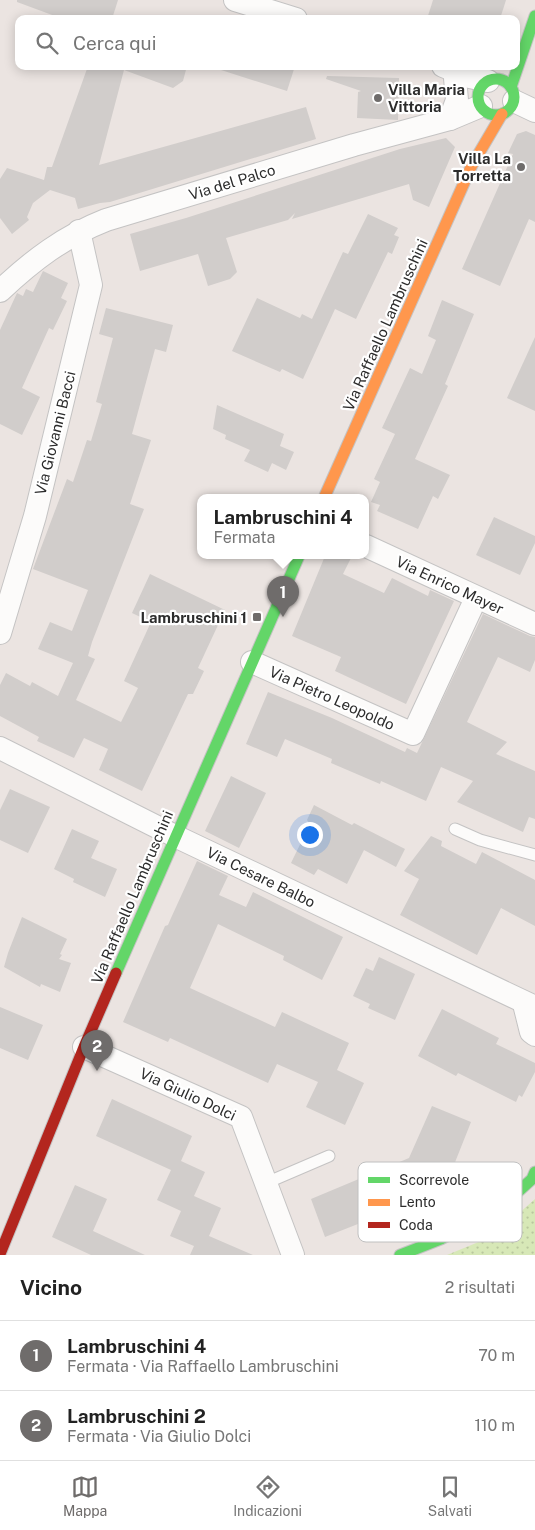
<!DOCTYPE html>
<html lang="it">
<head>
<meta charset="utf-8">
<style>
	body { margin:0; font-family:"Public Sans",sans-serif; background:#f6f6f6; color:#222 }
	.you { position:absolute; left:309px; top:834px; width:18px; height:18px; margin:-12px; border:4px solid #fff; border-radius:50%; background:#1a73e8; box-shadow:0 0 0 8px #1a73e833 }
	.badge { display:grid; place-items:center; width:32px; height:32px; border-radius:50%; background:#6f6c6b; color:#fff; font-size:16px; font-weight:700 }
	.pin { position:absolute; translate:-50% -41px; filter:drop-shadow(0 1px 2px #0008) }
	.pin::after { content:''; position:absolute; top:26px; width:18px; height:15px; background:inherit; clip-path:polygon(0 0,100% 0,50% 100%) }
	.popup { position:absolute; left:197px; top:494px; width:172px; height:65px; box-sizing:border-box; display:grid; place-content:center; border-radius:10px; background:#fff; filter:drop-shadow(0 1px 4px #0005); font-size:16px; white-space:nowrap; color:#767676 }
	.popup b { font-size:19px; color:#222 }
	.popup::after { content:''; position:absolute; left:50%; top:100%; margin-left:-10px; border:10px solid transparent; border-top-color:#fff }
	.list { margin:0; padding:0; list-style:none }
	h2 { display:flex; justify-content:space-between; align-items:center; height:65px; margin:0; padding:0 20px; font-size:21px }
	h2 small { font-size:16px; font-weight:400; color:#767676 }
	.list li { display:grid; grid-template-columns:32px 1fr auto; gap:15px; align-items:center; box-sizing:border-box; height:70px; padding:0 20px; border-top:1px solid #e0e0e0 }
	.list b { display:block; font-size:19px; white-space:nowrap }
	.list p { margin:0; font-size:16px; white-space:nowrap; color:#767676 }
	.list em { font-size:16px; font-style:normal; color:#767676 }
	.icon { flex:none; width:28px; height:28px; fill:none; stroke:currentColor; stroke-width:2; stroke-linecap:round; stroke-linejoin:round }
	.map { position:relative; flex:none; width:535px; height:1255px; overflow:hidden }
	.search { position:absolute; background:#fff; box-shadow:0 2px 12px #0003; left:15px; right:15px; top:15px; height:55px; display:flex; align-items:center; gap:12px; box-sizing:border-box; padding:0 18px; border-radius:10px; color:#767676; font-size:19px }
	.sheet { height:205px; background:#fff }
	nav { display:flex; justify-content:space-around; align-items:center; box-sizing:border-box; height:70px; border-top:1px solid #e0e0e0; background:#fff; font-size:14px; color:#767676 }
	nav a { display:grid; justify-items:center; gap:2px }
	nav .on { color:#6f6c6b }
	.map>svg:first-child { display:block }
	.park { fill:url(#park-dots) }
	.building { fill:#d1cdcb }
	.lines { fill:none; stroke-linecap:round; stroke-linejoin:round }
	.lane-casing { stroke:#c4c3c3; stroke-width:13 }
	.street-casing { stroke:#c4c3c3; stroke-width:24 }
	.fast-casing { stroke:#c4c3c3; stroke-width:13 }
	.slow-casing { stroke:#c4c3c3; stroke-width:13 }
	.jam-casing { stroke:#c4c3c3; stroke-width:13 }
	.lane { stroke:#fcfbfa; stroke-width:11 }
	.street { stroke:#fcfbfa; stroke-width:22 }
	.fast { stroke:#63d668; stroke-width:11 }
	.slow { stroke:#ff974d; stroke-width:11 }
	.jam { stroke:#b3261e; stroke-width:11 }
	.poi-dot { fill:#6f6c6b; stroke:#fff; stroke-width:2 }
	.labels { text-anchor:middle; dominant-baseline:central; stroke-width:4.5; stroke-linejoin:round; paint-order:stroke }
	.poi-label { font-size:15px; font-weight:bold; fill:#2c2c2c; stroke:#fff; text-anchor:end }
	.street-label { font-size:15px; fill:#2c2c2c; stroke:#fff }
	.key { fill:#fff; stroke:#c0c0c0; stroke-width:1 }
	.key-label { font-size:14px; fill:#2c2c2c }
</style>
</head>
<body>
<div class="map">
<svg width="535" height="1255" viewBox="0 0 535 1255">
	<defs>
		<pattern id="park-dots" width="8" height="8" patternUnits="userSpaceOnUse" patternTransform="scale(1.25)"><rect width="8" height="8" fill="#d7e8b7"/><path d="M2 2h.1M6 6h.1" fill="none" stroke="#b9c79e" stroke-width="1.8" stroke-linecap="round"/></pattern>
	</defs>
	<rect width="100%" height="100%" fill="#ebe4e1"/>
	<polygon class="park" points="535,1199 535,1255 447,1255 481,1241 508,1223"/>
	<g class="building">
		<polygon points="17,0 118,0 112,19 63,19 17,2"/>
		<polygon points="433,0 506,0 500,19 427,19"/>
		<polygon points="88,66 187,66 183,81 173,88 124,70 99,165 306,107 316,139 110,202 100,203 78,209 75,198 50,190 33,203 27,217 29,220 12,234 0,218 0,179 7,168 44,180 47,167 52,167"/>
		<polygon points="222,66 295,66 287,91 221,70"/>
		<polygon points="327,76 399,78 398,120 357,118 358,92 361,91 326,79"/>
		<polygon points="526,131 535,135 535,222 529,219 500,286 462,269 513,154 508,153 517,134"/>
		<polygon points="446,138 455,147 429,207 413,200 409,184 292,219 295,213 288,220 226,238 237,272 230,279 208,286 198,254 140,271 130,234 186,218 400,149"/>
		<polygon points="368,214 398,228 394,235 399,237 392,254 388,252 356,319 335,309 303,379 282,369 280,372 232,351 257,298 300,318 302,314 312,319 343,252 348,254"/>
		<polygon points="43,271 68,283 61,298 67,301 53,330 49,328 22,388 40,397 22,435 0,424 0,330 17,293 23,296 26,289 33,292"/>
		<polygon points="442,300 474,314 445,384 448,386 415,459 450,475 438,499 433,496 418,529 377,511 380,505 371,502 380,482 374,479 395,434 382,428 410,368 422,374 436,340 428,336"/>
		<polygon points="106,308 173,325 166,352 155,349 132,434 151,440 130,504 144,509 92,642 88,656 95,659 76,700 121,722 138,688 124,681 151,622 132,613 150,574 225,610 198,668 204,671 193,694 188,694 142,791 99,770 108,749 84,738 74,758 37,741 39,737 0,716 0,685 6,673 30,686 32,682 58,696 73,663 38,649 50,622 72,631 88,590 33,569 67,479 73,482 87,440 91,441 102,404 96,402 113,338 99,334"/>
		<polygon points="535,337 535,411 507,398"/>
		<polygon points="217,405 284,434 280,446 294,452 286,470 272,463 268,472 244,461 250,450 225,439 226,435 213,429"/>
		<polygon points="494,517 535,536 535,543 520,575 476,555"/>
		<polygon points="325,556 352,556 343,574 384,593 392,578 428,596 430,590 454,601 406,704 335,671 341,657 292,636"/>
		<polygon points="483,614 530,636 535,637 535,660 530,672 498,657 467,722 507,742 496,754 535,771 535,819 529,817 523,832 457,802 473,781 441,767 426,801 381,781 380,784 331,763 332,759 285,739 277,757 246,744 268,692 332,718 405,752 407,748 417,753"/>
		<polygon points="231,776 266,793 239,848 205,831"/>
		<polygon points="10,789 50,807 28,853 0,840 0,810"/>
		<polygon points="314,805 352,825 354,823 405,849 396,867 364,850 347,884 318,869 314,875 291,863 310,824 307,820"/>
		<polygon points="72,829 99,841 91,858 117,869 105,897 73,882 74,879 54,869"/>
		<polygon points="431,836 442,841 441,846 476,864 482,852 535,880 535,926 501,908 477,955 400,915 419,879 404,871"/>
		<polygon points="197,861 228,876 219,895 246,907 253,892 343,937 322,980 283,960 284,956 218,924 190,988 275,1027 282,1012 349,1043 337,1070 364,1083 345,1125 306,1107 318,1082 277,1064 268,1083 170,1038 168,1042 123,1022 165,926 168,925 171,918"/>
		<polygon points="22,917 67,939 60,954 62,955 59,959 71,963 60,992 41,984 40,987 4,967 8,953"/>
		<polygon points="379,957 415,974 395,1020 368,1008 370,1004 353,996 366,968 373,971"/>
		<polygon points="0,1007 43,1025 28,1060 0,1048"/>
		<polygon points="442,1009 499,1038 496,1044 535,1063 535,1072 522,1097 519,1095 516,1102 458,1073 456,1076 418,1056"/>
		<polygon points="112,1099 192,1136 181,1161 205,1172 194,1196 221,1208 209,1236 253,1255 190,1255 194,1246 170,1236 181,1211 157,1200 171,1170 96,1136"/>
		<polygon points="432,1106 471,1122 444,1190 325,1237 311,1199 409,1158"/>
		<polygon points="75,1185 107,1199 93,1231 145,1255 91,1255 52,1237"/>
	</g>
	<g class="lines">
		<g class="lane-casing">
			<g id="lane">
				<polyline points="455,829 480,840 535,855"/>
				<polyline points="266,1183 329,1156"/>
			</g>
		</g>
		<g class="street-casing">
			<g id="street">
				<polyline points="235,0 296,19"/>
				<polyline points="443,66 470,77 488,81"/>
				<polyline points="514,101 535,111"/>
				<polyline points="450,119 457,100 455,78"/>
				<path d="M 0,291 C 33,260 63,237 106,220 L 354,145 L 450,119 L 481,106"/>
				<polyline points="366,546 535,624"/>
				<polyline points="0,633 35,516 91,285 79,231"/>
				<polyline points="252,662 413,734 476,598"/>
				<polyline points="0,748 175,836 535,1007"/>
				<polyline points="524,1004 531,1032 535,1035"/>
				<polyline points="84,1047 241,1117 293,1255"/>
			</g>
		</g>
		<g class="fast-casing">
			<g id="fast">
				<circle cx="496" cy="97" r="18"/>
				<polyline points="511,87 535,16"/>
				<polyline points="116,973 299,556"/>
				<polyline points="400,1255 441,1239 500,1208 532,1179 535,1172"/>
			</g>
		</g>
		<g class="slow-casing">
			<polyline id="slow" points="324,498 472,165 502,114"/>
		</g>
		<g class="jam-casing">
			<polyline id="jam" points="0,1254 84,1047 116,973"/>
		</g>
		<use href="#lane" class="lane"/>
		<use href="#street" class="street"/>
		<use href="#fast" class="fast"/>
		<use href="#slow" class="slow"/>
		<use href="#jam" class="jam"/>
	</g>
	<g class="poi-dot">
		<circle cx="378" cy="98" r="5"/>
		<circle cx="521" cy="167" r="5"/>
		<rect x="252" y="612" width="10" height="10" rx="2.5"/>
	</g>
	<g class="labels">
		<g class="poi-label">
			<text x="388" y="89" text-anchor="start">Villa Maria<tspan x="388" dy="17">Vittoria</tspan></text>
			<text x="511" y="158">Villa La<tspan x="511" dy="17">Torretta</tspan></text>
			<text x="247" y="617">Lambruschini 1</text>
		</g>
		<g class="street-label">
			<text transform="translate(232 182) rotate(-17)">Via del Palco</text>
			<text transform="translate(385 325) rotate(-66)">Via Raffaello Lambruschini</text>
			<text transform="translate(55 433) rotate(-76)">Via Giovanni Bacci</text>
			<text transform="translate(450 585) rotate(25)">Via Enrico Mayer</text>
			<text transform="translate(332 698) rotate(24)">Via Pietro Leopoldo</text>
			<text transform="translate(261 877) rotate(26)">Via Cesare Balbo</text>
			<text transform="translate(132 897) rotate(-67)">Via Raffaello Lambruschini</text>
			<text transform="translate(188 1094) rotate(25)">Via Giulio Dolci</text>
		</g>
	</g>
	<rect x="358" y="1162" width="164" height="80" rx="8" class="key"/>
	<rect x="368" y="1177" width="22" height="6" fill="#63d668"/>
	<rect x="368" y="1199" width="22" height="7" fill="#ff974d"/>
	<rect x="368" y="1222" width="22" height="6" fill="#b3261e"/>
	<g class="key-label">
		<text x="399" y="1185">Scorrevole</text>
		<text x="399" y="1207">Lento</text>
		<text x="399" y="1230">Coda</text>
	</g>
</svg>
<div class="you"></div>
<div class="pin badge" style="left:283px;top:617px">1</div>
<div class="popup"><b>Lambruschini 4</b>Fermata</div>
<div class="pin badge" style="left:97px;top:1071px">2</div>
<div class="search"><svg class="icon" aria-label="search" viewBox="0 0 24 24"><circle cx="10" cy="10" r="6"/><path d="M15 15l6 6"/></svg>Cerca qui</div>
</div>
<section class="sheet">
<h2>Vicino<small>2 risultati</small></h2>
<ul class="list">
<li><span class="badge">1</span><div><b>Lambruschini 4</b><p>Fermata · Via Raffaello Lambruschini</p></div><em>70 m</em></li>
<li><span class="badge">2</span><div><b>Lambruschini 2</b><p>Fermata · Via Giulio Dolci</p></div><em>110 m</em></li>
</ul>
</section>
<nav>
<a class="on"><svg class="icon" aria-label="map" viewBox="0 0 24 24"><path d="M3 6l6-2 6 2 6-2v14l-6 2-6-2-6 2zM9 4v14M15 6v14"/></svg>Mappa</a>
<a><svg class="icon" aria-label="directions" viewBox="0 0 24 24"><path d="M12 3l9 9-9 9-9-9zM9 14v-3h6M13 9l2 2-2 2"/></svg>Indicazioni</a>
<a><svg class="icon" aria-label="saved" viewBox="0 0 24 24"><path d="M7 4h10v16l-5-4-5 4z"/></svg>Salvati</a>
</nav>
</body>
</html>
